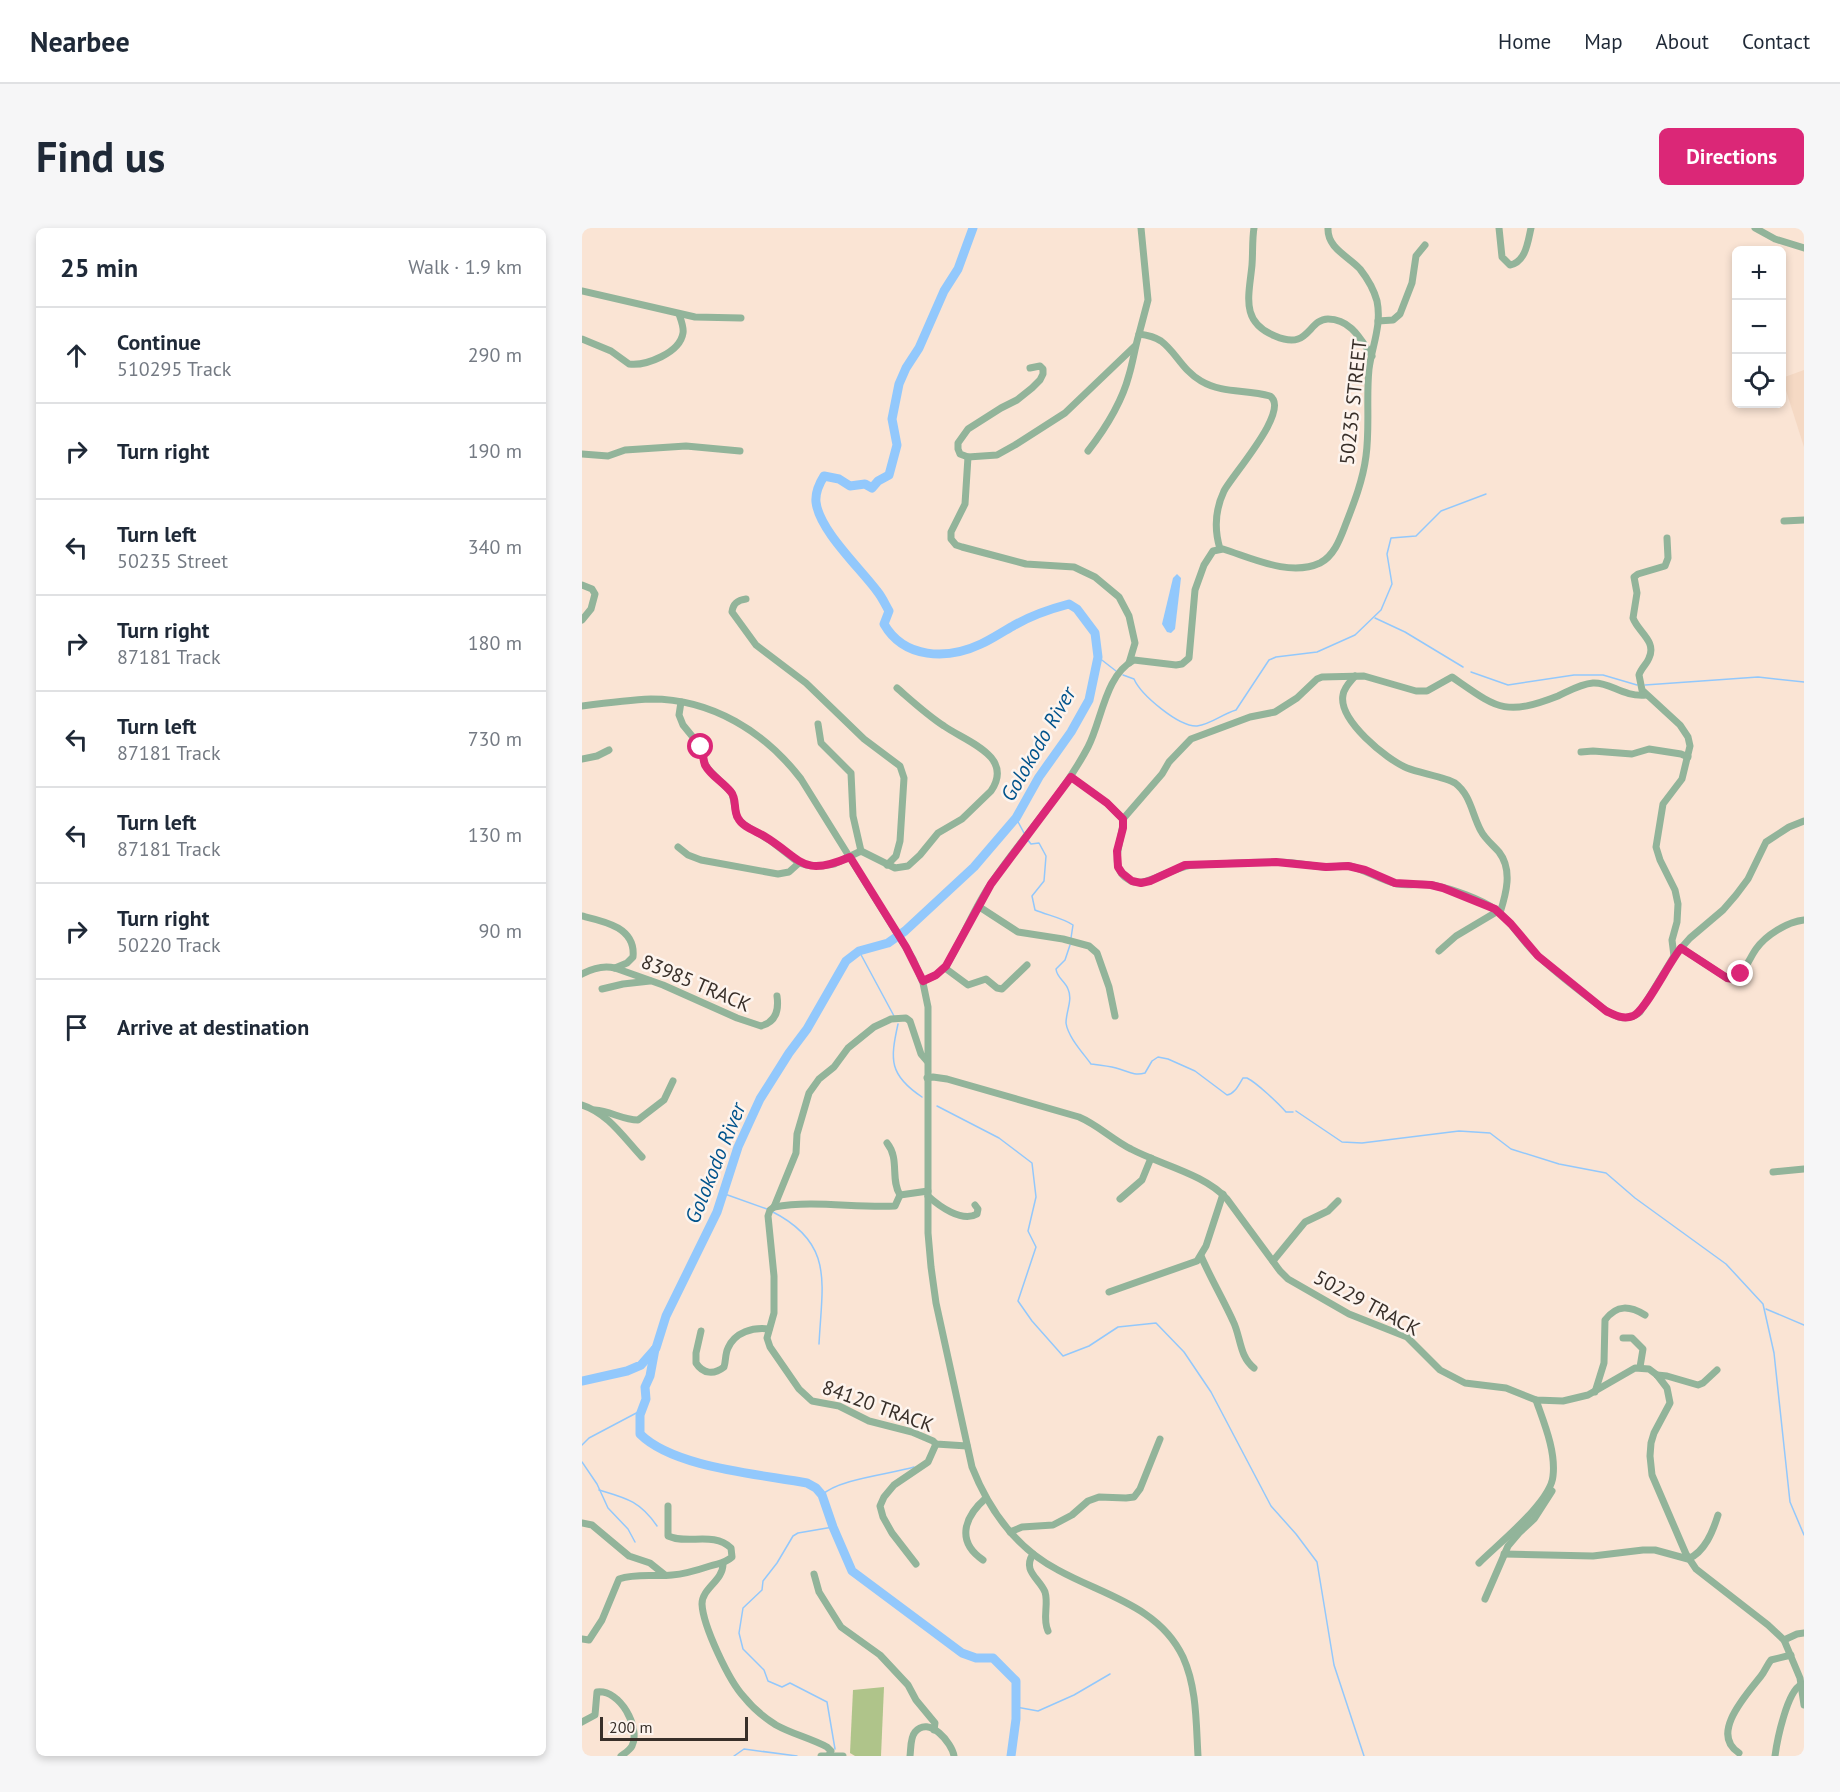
<!DOCTYPE html>
<html lang="en">
<head>
<meta charset="utf-8">
<style>
	body { margin:0; font-family:"PT Sans",sans-serif; background:#f6f6f7; color:#1f2937 }
	.controls { position:absolute; right:18px; top:18px; display:grid; overflow:hidden; border-radius:9px; box-shadow:0 3px 9px #0003 }
	.controls button { width:54px; height:54px; display:grid; place-items:center; padding:0; border:0; border-bottom:2px solid #e0e1e3; background:#fff; color:#1f2937; font:30px sans-serif }
	.scale { position:absolute; left:18px; bottom:15px; width:148px; box-sizing:border-box; padding-left:6px; border:3px solid #382f29; border-top:0; font-size:16px; line-height:21px; white-space:nowrap; color:#382f29; -webkit-text-stroke:4px #fdf4ee; paint-order:stroke }
	.stop { position:absolute; width:18px; height:18px; margin:-14px; border:4px solid #db2777; border-radius:50%; background:#fff }
	.stop.end { background:#db2777; border-color:#fff; box-shadow:0 2px 6px #0008 }
	.list { margin:0; padding:0; list-style:none }
	h2 { display:flex; justify-content:space-between; align-items:center; height:78px; margin:0; padding:0 24px; font-size:26px }
	h2 small { font-size:20px; font-weight:400; color:#747a83 }
	.list li { display:grid; grid-template-columns:39px 1fr auto; gap:18px; align-items:center; box-sizing:border-box; height:96px; padding:0 24px; border-top:2px solid #e0e1e3 }
	.list b { display:block; font-size:22px; white-space:nowrap }
	.list p { margin:0; font-size:20px; white-space:nowrap; color:#747a83 }
	.list em { font-size:20px; font-style:normal; color:#747a83 }
	.icon { flex:none; width:33px; height:33px; fill:none; stroke:currentColor; stroke-width:2; stroke-linecap:round; stroke-linejoin:round }
	.map { position:relative; flex:none; width:1222px; height:1528px; overflow:hidden; border-radius:9px }
	header { display:flex; align-items:center; gap:36px; box-sizing:border-box; height:84px; padding:0 30px; background:#fff; border-bottom:2px solid #e0e1e3 }
	header strong { font-size:28px }
	nav { display:flex; gap:33px; margin-inline-start:auto; font-size:21px }
	.intro { display:flex; align-items:center; justify-content:space-between; box-sizing:border-box; height:144px; padding:0 36px }
	h1 { margin:0; font-size:42px }
	.button { padding:15px 27px; border-radius:9px; background:#db2777; color:#fff; font-size:21px; font-weight:700 }
	main { display:flex; gap:36px; padding:0 36px }
	aside { flex:1; background:#fff; border-radius:9px; box-shadow:0 3px 9px #0003 }
	.map>svg:first-child { display:block }
	.built { fill:#f5d9c4 }
	.green { fill:#afc48a }
	.water { fill:#92c8fc }
	.lines { fill:none; stroke-linecap:round; stroke-linejoin:round }
	.stream { stroke:#92c8fc; stroke-width:1.5 }
	.river { stroke:#92c8fc; stroke-width:9 }
	.minor { stroke:#92b49a; stroke-width:7 }
	.route { stroke:#db2777; stroke-width:8 }
	.labels { text-anchor:middle; dominant-baseline:central; stroke-width:5; stroke-linejoin:round; paint-order:stroke }
	.street-label { font-size:20px; fill:#382f29; stroke:#fdf4ee }
	.water-label { font-size:21px; font-style:italic; fill:#00538c; stroke:#fdf4ee }
</style>
</head>
<body>
<header>
<strong>Nearbee</strong>
<nav><a>Home</a><a>Map</a><a>About</a><a>Contact</a></nav>
</header>
<div class="intro"><h1>Find us</h1><a class="button">Directions</a></div>
<main>
<aside>
<h2>25 min<small>Walk · 1.9 km</small></h2>
<ul class="list">
<li><svg class="icon" aria-label="ahead" viewBox="0 0 24 24"><path d="M12 20V5M6 11l6-6 6 6"/></svg><div><b>Continue</b><p>510295 Track</p></div><em>290 m</em></li>
<li><svg class="icon" aria-label="right" viewBox="0 0 24 24"><path d="M7 20v-9h11M14 6l5 5-5 5"/></svg><div><b>Turn right</b></div><em>190 m</em></li>
<li><svg class="icon" aria-label="left" viewBox="0 0 24 24"><path d="M17 20v-9H6M10 6l-5 5 5 5"/></svg><div><b>Turn left</b><p>50235 Street</p></div><em>340 m</em></li>
<li><svg class="icon" aria-label="right" viewBox="0 0 24 24"><path d="M7 20v-9h11M14 6l5 5-5 5"/></svg><div><b>Turn right</b><p>87181 Track</p></div><em>180 m</em></li>
<li><svg class="icon" aria-label="left" viewBox="0 0 24 24"><path d="M17 20v-9H6M10 6l-5 5 5 5"/></svg><div><b>Turn left</b><p>87181 Track</p></div><em>730 m</em></li>
<li><svg class="icon" aria-label="left" viewBox="0 0 24 24"><path d="M17 20v-9H6M10 6l-5 5 5 5"/></svg><div><b>Turn left</b><p>87181 Track</p></div><em>130 m</em></li>
<li><svg class="icon" aria-label="right" viewBox="0 0 24 24"><path d="M7 20v-9h11M14 6l5 5-5 5"/></svg><div><b>Turn right</b><p>50220 Track</p></div><em>90 m</em></li>
<li><svg class="icon" aria-label="arrive" viewBox="0 0 24 24"><path d="M6 21V4h12l-3 4 3 4H6"/></svg><div><b>Arrive at destination</b></div></li>
</ul>
</aside>
<div class="map">
<svg width="1222" height="1528" viewBox="0 0 1222 1528">
	<rect width="100%" height="100%" fill="#fae4d4"/>
	<polygon class="built" points="1222,142 1222,219 1200,150"/>
	<polygon class="green" points="302,1459 299,1528 273,1528 268,1525 271,1462"/>
	<polygon class="water" points="595,346 599,350 593,401 589,405 585,404 580,396 591,350"/>
	<g class="lines">
		<g class="stream">
			<polyline points="793,390 823,404 881,439"/>
			<polyline points="516,429 534,443"/>
			<polyline points="889,444 926,457 992,447 1021,447 1055,457"/>
			<path d="M 541,447 L 552,451 C 559,467 597,499 615,498 C 630,496 640,486 654,482 L 687,432 L 694,429 L 735,424 L 773,407 L 799,382 L 810,356 L 805,326 L 809,310 L 834,308 L 859,283 L 904,266"/>
			<polyline points="1063,457 1176,449 1222,454"/>
			<polyline points="434,590 442,605"/>
			<path d="M 445,611 L 449,616 L 457,615 L 464,628 L 462,653 L 450,668 L 453,682 C 465,687 481,690 491,697 L 489,710"/>
			<path d="M 488,717 L 483,732 L 474,741 C 475,750 483,753 486,761 C 491,772 484,783 484,795 C 486,809 501,825 509,836 C 517,837 526,838 534,840 C 546,843 551,848 563,845 L 570,833 L 576,829 L 586,831 L 613,843 L 645,867 C 653,866 657,856 661,850 L 665,850 C 675,855 696,875 704,884 L 711,884"/>
			<polyline points="277,723 312,788"/>
			<path d="M 316,796 C 308,832 307,847 340,869"/>
			<polyline points="355,878 417,910 450,935 454,969 446,1003 454,1019 436,1073 450,1093 481,1128 507,1118 536,1099 574,1095 602,1124 629,1164 689,1278 714,1306 735,1334 752,1437 782,1528"/>
			<polyline points="714,883 760,914 780,915 877,903 908,905 929,921 977,936 1024,945 1053,970 1144,1036 1181,1076 1192,1125 1208,1274 1222,1307"/>
			<polyline points="140,965 185,981"/>
			<path d="M 189,983 C 253,1015 240,1055 237,1116"/>
			<polyline points="1184,1081 1222,1097"/>
			<polyline points="0,1217 7,1210 60,1182"/>
			<polyline points="0,1234 15,1256 26,1280 46,1301 53,1314"/>
			<path d="M 17,1262 C 44,1270 58,1273 75,1298"/>
			<path d="M 240,1267 C 256,1251 309,1246 332,1239"/>
			<polyline points="251,1299 216,1305 211,1308 195,1335 181,1353 180,1362 161,1380 157,1405 161,1421 182,1442 186,1453 200,1459 208,1455 245,1474 253,1521"/>
			<polyline points="434,1479 456,1483 492,1467 528,1446"/>
			<polyline points="152,1528 162,1521 215,1528"/>
		</g>
		<g class="river">
			<path d="M 73,1121 L 68,1148 L 63,1159 L 64,1171 L 58,1187 L 58,1206 C 92,1240 178,1246 225,1255 L 234,1260 L 240,1267 L 251,1299 L 270,1343 L 380,1425 L 394,1430 L 411,1430 L 434,1453 L 434,1491 L 429,1528"/>
			<path d="M 0,1153 L 45,1143 L 59,1137 L 74,1120 L 84,1088 L 135,984 L 156,919 L 178,871 L 207,825 L 225,801 L 264,733 L 277,723 L 306,715 L 323,703 L 392,639 L 434,590 L 457,549 L 489,504 L 507,472 L 516,429 L 513,405 L 495,381 L 487,376 C 468,381 448,388 431,398 C 420,404 410,411 399,416 C 365,432 322,431 302,396 L 307,383 C 303,376 300,369 295,363 C 278,340 237,302 234,274 C 233,264 237,256 242,248 L 257,251 L 268,258 L 283,256 L 290,260 L 296,253 L 307,247 L 315,217 L 310,191 L 317,156 L 324,140 L 337,120 L 362,63 L 376,41 L 391,0"/>
		</g>
		<g class="minor">
			<path d="M 559,0 L 566,72 L 557,106 C 565,107 573,109 579,113 C 594,124 600,142 619,153 C 641,166 664,161 688,168 C 709,182 651,246 642,263 C 633,282 632,301 638,321"/>
			<path d="M 672,0 C 670,12 671,25 670,37 C 667,68 658,94 693,108 C 700,111 708,114 716,111 C 728,107 732,91 746,91 C 769,91 779,112 790,128"/>
			<path d="M 917,0 L 920,29 L 928,37 C 944,34 946,13 949,0"/>
			<polyline points="1173,0 1193,11 1222,20"/>
			<polyline points="0,63 113,89 159,90"/>
			<polyline points="796,93 811,92 818,86 830,55 834,28 843,17"/>
			<path d="M 0,111 L 29,123 L 47,136 C 64,138 98,125 101,105 C 102,99 99,92 97,86"/>
			<polyline points="448,140 458,138 461,141 461,146 458,152 450,160 435,172 419,180 386,201 376,215 376,221 378,226 386,229 415,227 433,217 483,185 553,118"/>
			<path d="M 506,223 C 523,201 540,174 547,147 C 551,134 553,119 557,106"/>
			<polyline points="0,226 26,228 43,222 104,218 158,223"/>
			<polyline points="386,229 383,276 369,304 369,311 374,317 380,319 444,336 492,339 513,349 537,369 547,388 553,415 547,435"/>
			<polyline points="1202,293 1222,292"/>
			<path d="M 1085,310 L 1086,330 L 1083,338 L 1056,346 L 1052,349 L 1055,365 L 1051,390 C 1056,404 1075,413 1067,430 C 1065,436 1059,440 1057,447 L 1060,462 L 1098,497 L 1106,509 L 1108,518 L 1100,551 L 1081,576 L 1074,619 L 1078,632 L 1093,662 L 1096,676 L 1095,694 L 1090,712 L 1092,728"/>
			<polyline points="0,357 10,361 13,366 9,381 0,392"/>
			<path d="M 164,371 C 156,372 151,375 150,384 L 174,417 L 224,455 L 282,511 L 318,538 L 322,550 L 318,613 L 314,628 L 305,637"/>
			<path d="M 773,448 C 769,453 762,459 761,467 C 756,492 804,531 825,540 C 837,545 864,549 873,555 C 889,567 890,587 899,603 C 903,611 911,617 917,624 C 931,642 924,666 918,685"/>
			<path d="M 99,474 L 97,487 L 101,497 L 119,519 L 122,534 L 127,542 L 150,565 L 155,589 L 161,596 L 189,613 L 217,635 L 224,637 L 239,638 L 252,636 L 279,623 L 313,640 L 326,638 L 338,627 L 356,605 L 380,591 L 409,563 C 433,528 383,513 362,498 C 345,487 330,473 315,460"/>
			<path d="M 0,478 C 23,475 46,472 69,471 C 130,471 183,504 219,551 L 331,731 L 341,755 L 346,779 L 346,1005 L 349,1039 L 354,1075 L 390,1239 C 407,1282 434,1320 476,1342 C 521,1367 577,1378 601,1429 C 615,1460 614,1495 616,1528"/>
			<polyline points="236,496 239,515 269,545 271,588 279,623"/>
			<polyline points="999,524 1011,523 1050,526 1067,521 1099,526 1106,529"/>
			<polyline points="0,531 15,528 27,522"/>
			<path d="M 489,549 L 525,575 L 541,591 C 542,610 523,641 549,653 C 565,660 592,637 613,637 C 640,636 668,634 695,634 C 711,634 726,637 741,639 C 750,640 759,637 768,638 C 784,642 798,652 815,656 C 827,658 839,655 851,657 C 870,661 899,671 914,682 C 929,693 938,710 951,723 C 964,736 1022,785 1037,789 C 1045,791 1052,789 1058,784 L 1092,728 L 1108,710 L 1141,682 L 1154,667 L 1166,651 L 1184,614 L 1207,599 L 1222,593"/>
			<path d="M 541,591 L 580,546 L 587,534 L 609,511 L 668,489 L 693,484 L 715,470 L 735,451 L 740,449 L 782,448 L 834,463 L 845,463 L 870,449 C 915,480 922,489 976,468 C 987,463 998,456 1011,455 C 1029,454 1040,469 1064,467"/>
			<polyline points="96,619 106,627 119,632 196,646 207,644 217,635"/>
			<polyline points="396,678 436,704 481,711 507,718 515,725 527,759 533,788"/>
			<path d="M 0,688 C 21,693 54,699 51,729 L 45,735 L 33,740"/>
			<path d="M 1099,720 L 1145,750 L 1151,751 C 1162,746 1167,731 1174,721 C 1184,707 1205,694 1222,692"/>
			<polyline points="857,723 874,708 916,683"/>
			<polyline points="363,740 386,757 404,751 415,760 420,761 445,737"/>
			<path d="M 0,746 C 11,740 21,737 33,740 L 81,757 L 155,790 L 179,798 C 194,794 197,782 195,768"/>
			<path d="M 341,753 L 354,747 L 364,738 C 380,712 391,682 408,657 C 439,610 479,570 506,519 C 520,492 523,447 552,432 L 594,437 L 600,436 L 607,430 L 613,362 L 622,337 L 631,323 L 641,321 C 670,330 708,349 738,335 C 752,328 758,311 763,298 C 772,275 781,252 784,228 C 788,199 784,170 787,141 C 790,118 800,97 795,73 C 792,62 785,50 778,41 C 766,28 745,20 746,0"/>
			<polyline points="20,761 41,756 68,753"/>
			<polyline points="345,833 339,826 328,793 324,790 309,791 292,799 266,820 252,839 237,851 227,865 215,906 214,925 192,979 188,982 186,988 192,1048 192,1085 185,1110 188,1119 217,1161 230,1173 257,1178 287,1193 330,1204 351,1213 354,1216 385,1218"/>
			<path d="M 345,850 L 351,849 L 365,851 L 497,889 C 516,897 531,912 549,921 C 579,937 623,946 645,971 L 698,1043 L 706,1051 L 767,1086 L 825,1109 L 858,1142 L 883,1155 L 924,1160 L 954,1172 L 981,1173 L 1006,1167 L 1053,1140 L 1067,1141 L 1075,1147 L 1085,1160 L 1088,1175 L 1072,1205 L 1069,1215 L 1068,1228 L 1070,1247 L 1104,1326 L 1114,1341 L 1186,1397 L 1202,1412 L 1218,1450 L 1222,1477"/>
			<path d="M 0,877 C 26,885 42,910 60,929"/>
			<path d="M 13,882 C 28,883 41,892 56,892 L 82,872 L 91,853"/>
			<path d="M 305,915 C 318,931 308,951 318,967 L 346,963"/>
			<polyline points="1191,944 1222,941"/>
			<path d="M 346,968 C 357,978 380,995 395,986 L 396,981 L 393,977"/>
			<polyline points="538,971 560,952 569,930"/>
			<path d="M 192,979 C 232,972 272,980 313,978 L 318,967"/>
			<path d="M 619,1028 C 629,1051 641,1071 651,1093 C 659,1109 657,1128 672,1140"/>
			<polyline points="691,1033 723,994 746,983 756,973"/>
			<polyline points="527,1064 615,1033 624,1018 641,966"/>
			<path d="M 119,1103 L 114,1125 L 114,1135 C 121,1146 132,1147 142,1139 C 144,1133 143,1126 146,1120 C 153,1104 171,1099 187,1101"/>
			<polyline points="1041,1110 1050,1110 1061,1121 1058,1139"/>
			<polyline points="1075,1147 1085,1148 1116,1157 1121,1155 1135,1142"/>
			<path d="M 1013,1164 L 1022,1135 L 1023,1092 C 1035,1076 1048,1078 1063,1087"/>
			<polyline points="0,1295 10,1297 47,1328 68,1335 83,1347"/>
			<polyline points="428,1304 440,1299 471,1297 490,1287 506,1273 517,1269 544,1270 552,1269 558,1261 578,1211"/>
			<path d="M 451,1326 C 440,1343 457,1350 463,1364 C 467,1377 460,1390 466,1403"/>
			<path d="M 922,1326 L 1011,1328 L 1061,1322 L 1073,1322 L 1106,1331 C 1123,1324 1131,1303 1136,1287"/>
			<path d="M 401,1332 C 373,1313 383,1288 404,1270"/>
			<path d="M 897,1335 C 916,1316 969,1274 971,1248 C 974,1223 962,1195 954,1172"/>
			<path d="M 141,1336 C 141,1353 120,1360 120,1376 C 121,1398 147,1453 162,1469 C 170,1479 183,1490 194,1497 C 210,1506 228,1510 245,1519 L 249,1523 L 247,1527"/>
			<polyline points="334,1336 310,1305 301,1289 298,1278 302,1269 312,1257 346,1234 354,1216"/>
			<polyline points="232,1346 237,1364 259,1399 298,1427 326,1457 334,1472 353,1495 352,1502"/>
			<polyline points="903,1371 926,1318 937,1305 952,1291 970,1263"/>
			<path d="M 0,1411 L 7,1412 L 20,1392 L 37,1351 C 55,1345 73,1349 90,1347 C 104,1346 116,1342 128,1338 C 137,1335 142,1336 150,1329 L 149,1320 C 131,1303 106,1317 86,1308 L 86,1278"/>
			<polyline points="1202,1412 1215,1406 1222,1405"/>
			<path d="M 0,1494 L 13,1487 L 15,1464 C 38,1461 59,1500 50,1518 C 48,1522 43,1525 39,1528"/>
			<path d="M 1157,1525 C 1127,1506 1165,1466 1179,1448 C 1183,1443 1185,1437 1189,1432 L 1209,1427"/>
			<polyline points="239,1528 261,1528"/>
			<path d="M 328,1528 C 329,1521 328,1510 333,1504 C 347,1487 370,1515 372,1528"/>
			<path d="M 1193,1528 C 1195,1513 1205,1463 1219,1457"/>
		</g>
	</g>
	<g class="lines">
		<path class="route" d="M 119,519 C 121,525 121,531 123,537 C 129,548 141,554 149,564 C 155,571 151,582 156,590 C 160,599 174,603 182,608 C 220,631 219,650 268,629 L 324,719 L 341,753 L 354,747 L 364,738 L 409,656 L 489,549 L 525,575 L 541,591 L 541,600 L 535,623 L 536,639 L 540,645 L 550,653 L 559,655 L 568,653 L 603,637 L 694,634 L 744,639 L 766,638 L 783,642 L 813,655 L 849,657 L 861,660 L 913,681 L 929,696 L 956,728 L 1024,783 C 1033,787 1041,792 1051,788 C 1063,784 1087,734 1099,720 L 1145,750 L 1151,751 L 1159,746"/>
	</g>
	<g class="labels">
		<g class="street-label">
			<text transform="translate(771 174) rotate(-84)">50235 STREET</text>
			<text transform="translate(114 755) rotate(23)">83985 TRACK</text>
			<text transform="translate(785 1075) rotate(28)">50229 TRACK</text>
			<text transform="translate(296 1178) rotate(20)">84120 TRACK</text>
		</g>
		<g class="water-label">
			<text transform="translate(456 516) rotate(-60)">Golokodo River</text>
			<text transform="translate(133 935) rotate(-68)">Golokodo River</text>
		</g>
	</g>
</svg>
<div class="controls">
<button>+</button>
<button>−</button>
<button><svg class="icon" aria-label="locate" viewBox="0 0 24 24"><circle cx="12" cy="12" r="6"/><path d="M12 2v4M12 18v4M2 12h4M18 12h4"/></svg></button>
</div>
<div class="scale">200 m</div>
<div class="stop" style="left:119px;top:519px"></div>
<div class="stop end" style="left:1159px;top:746px"></div>
</div>
</main>
</body>
</html>
